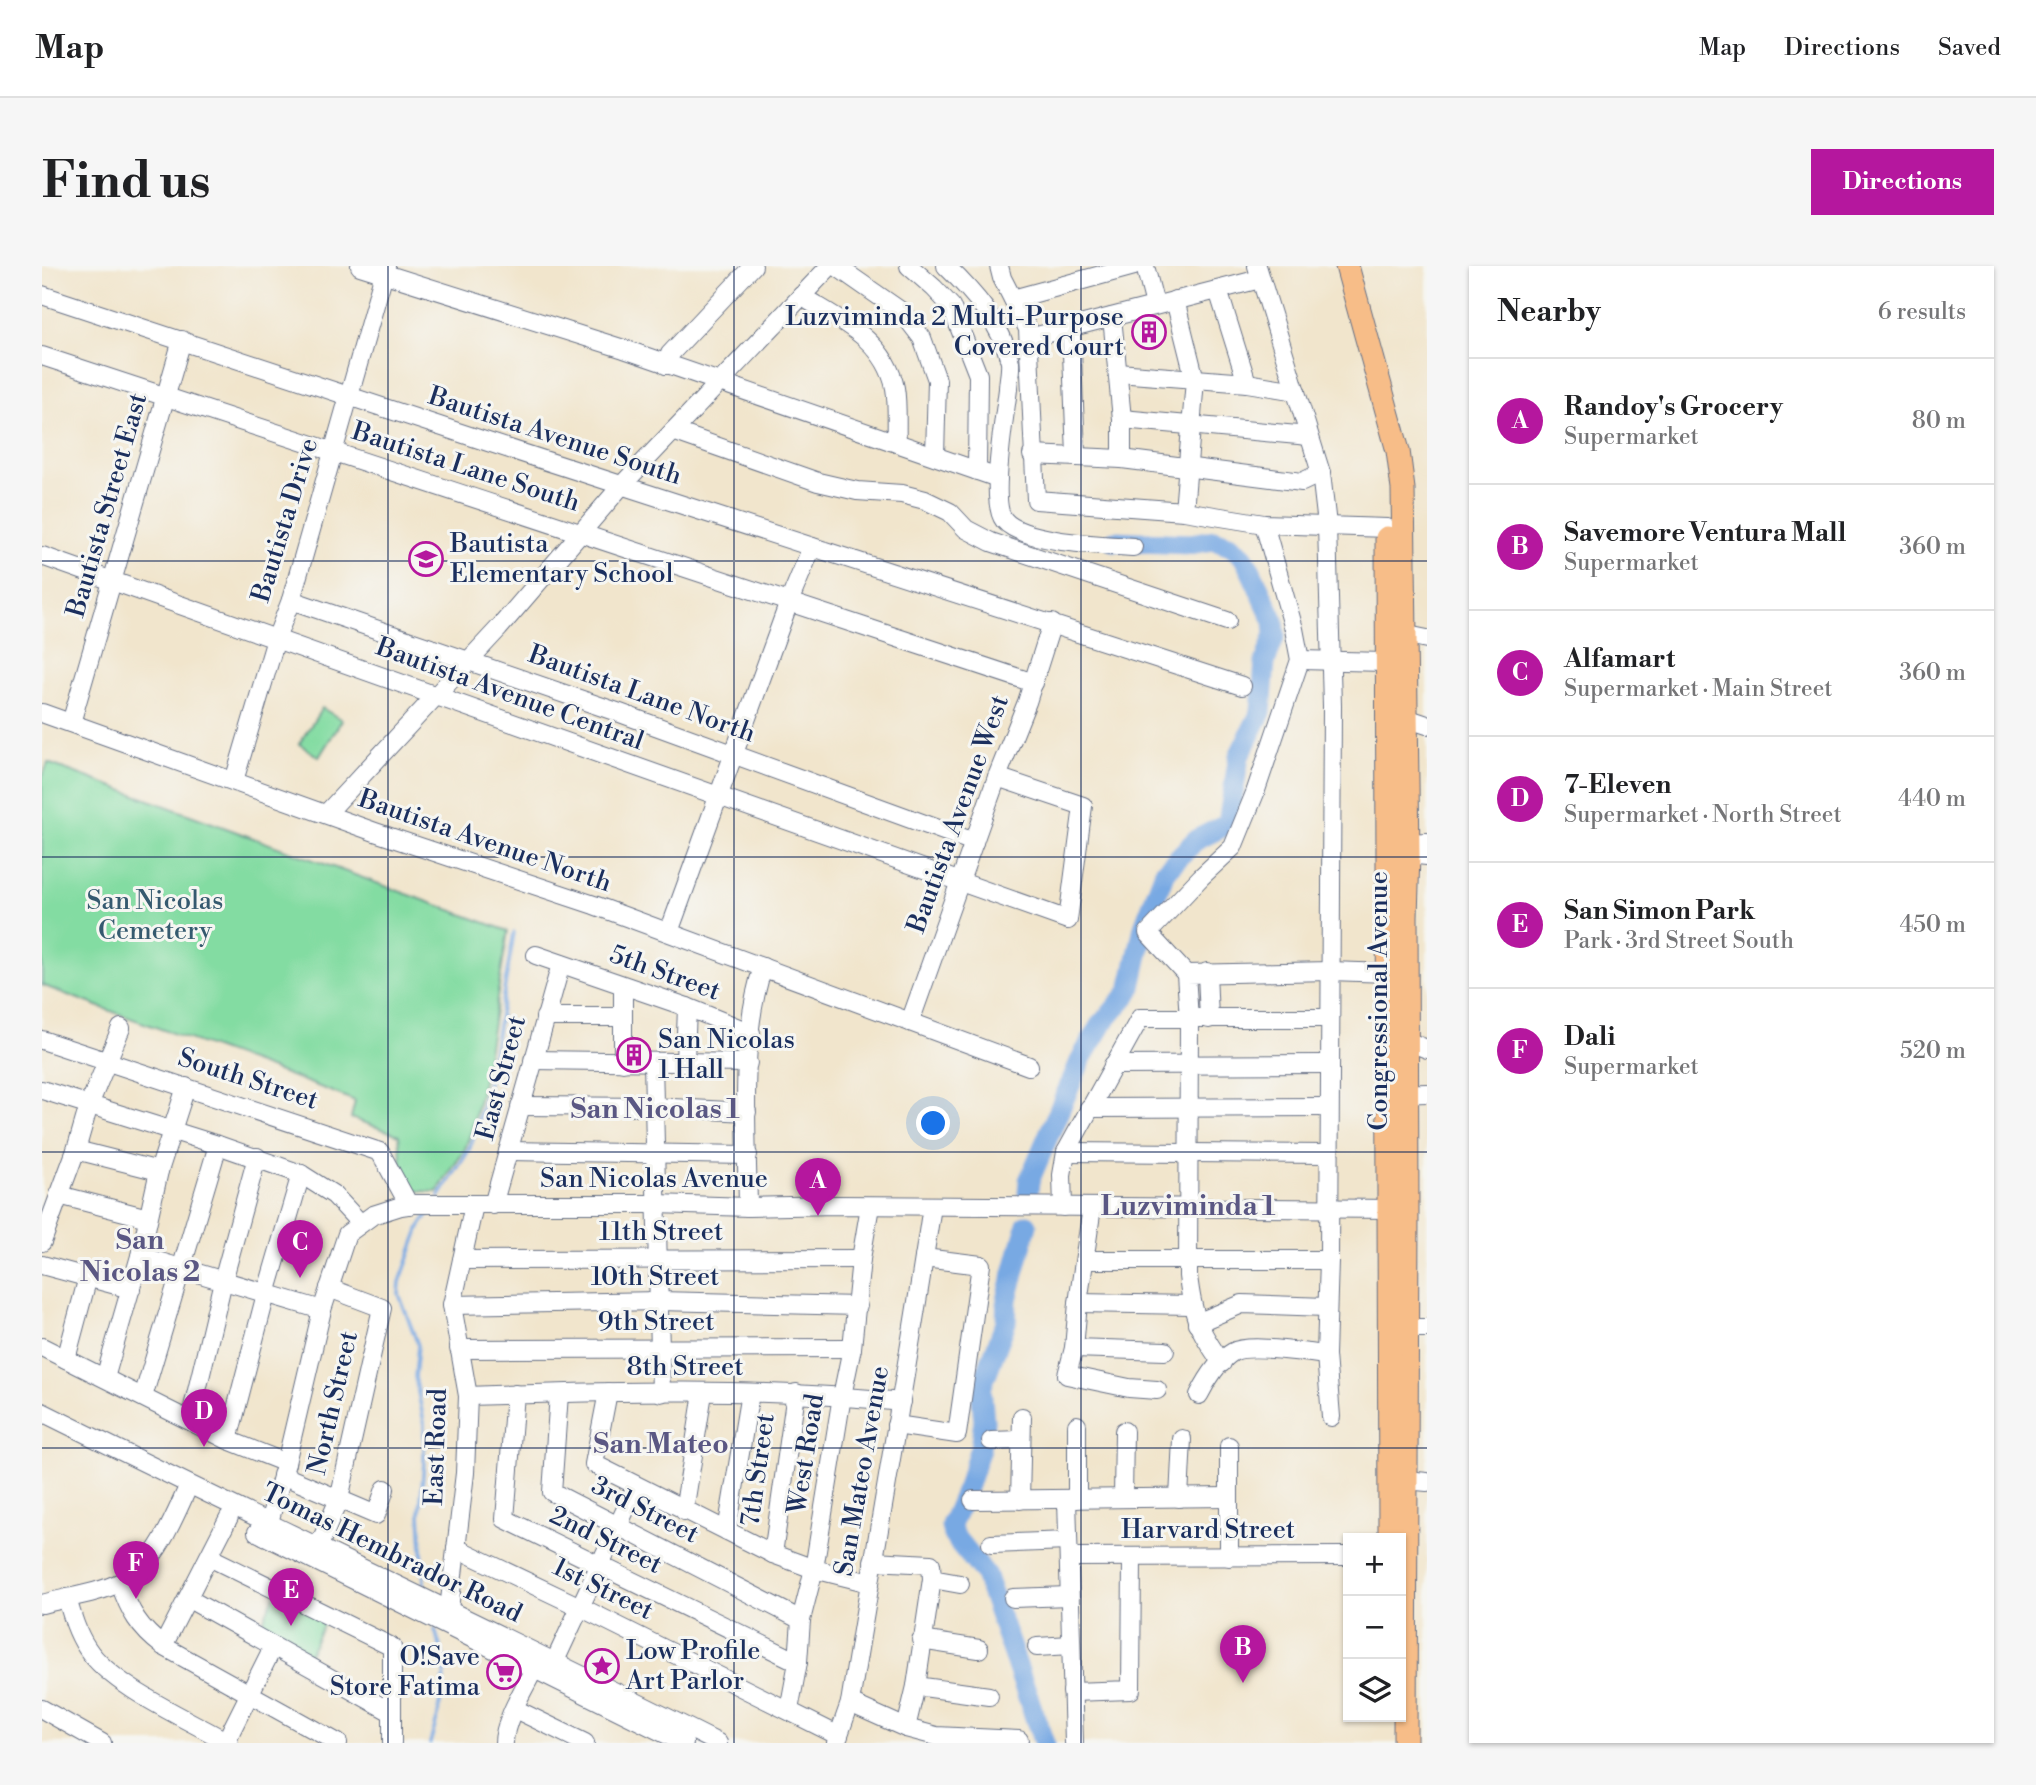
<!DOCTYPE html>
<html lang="en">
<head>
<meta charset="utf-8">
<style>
	body { margin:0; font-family:"Libre Bodoni",serif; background:#f6f6f6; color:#202124 }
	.controls { position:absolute; right:21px; bottom:21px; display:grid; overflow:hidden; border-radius:0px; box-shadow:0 2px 5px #0004 }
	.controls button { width:63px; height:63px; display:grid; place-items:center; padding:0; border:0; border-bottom:2px solid #e0e0e0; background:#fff; color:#202124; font:35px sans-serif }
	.you { position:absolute; left:892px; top:858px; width:24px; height:24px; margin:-18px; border:5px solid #fff; border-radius:50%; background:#1a73e8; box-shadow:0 0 0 10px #1a73e833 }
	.badge { display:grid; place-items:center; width:46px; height:46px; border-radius:50%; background:#b5179e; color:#fff; font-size:23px; font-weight:700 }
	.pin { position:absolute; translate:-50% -58px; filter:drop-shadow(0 2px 4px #0008) }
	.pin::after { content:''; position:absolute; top:37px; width:24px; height:21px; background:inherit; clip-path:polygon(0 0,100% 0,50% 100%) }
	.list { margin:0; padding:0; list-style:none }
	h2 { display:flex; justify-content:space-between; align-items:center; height:91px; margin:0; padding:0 28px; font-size:30px }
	h2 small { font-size:23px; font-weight:400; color:#757577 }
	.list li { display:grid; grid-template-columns:46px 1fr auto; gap:21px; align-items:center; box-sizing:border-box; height:126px; padding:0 28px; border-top:2px solid #e0e0e0 }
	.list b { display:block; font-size:26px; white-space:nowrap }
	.list p { margin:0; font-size:23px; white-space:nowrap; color:#757577 }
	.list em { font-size:23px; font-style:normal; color:#757577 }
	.icon { flex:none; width:38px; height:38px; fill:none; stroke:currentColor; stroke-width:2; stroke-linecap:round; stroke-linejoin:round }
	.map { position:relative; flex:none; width:1385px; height:1477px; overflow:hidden; border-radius:0px }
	header { display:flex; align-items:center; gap:42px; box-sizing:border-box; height:98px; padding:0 35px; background:#fff; border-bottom:2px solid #e0e0e0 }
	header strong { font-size:33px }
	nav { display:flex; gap:38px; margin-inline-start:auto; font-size:24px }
	.intro { display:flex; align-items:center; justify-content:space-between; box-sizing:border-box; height:168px; padding:0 42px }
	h1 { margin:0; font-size:49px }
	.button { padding:18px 32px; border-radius:0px; background:#b5179e; color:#fff; font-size:24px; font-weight:700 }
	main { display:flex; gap:42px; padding:0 42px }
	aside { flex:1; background:#fff; border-radius:0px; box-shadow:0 2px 5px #0004 }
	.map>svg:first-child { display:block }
	.green { fill:#83dca2; stroke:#4f8680; stroke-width:2 }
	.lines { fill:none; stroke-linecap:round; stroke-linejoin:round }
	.stream { stroke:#78a9e3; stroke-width:3.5 }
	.river { stroke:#78a9e3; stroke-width:21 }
	.minor-casing { stroke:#666f84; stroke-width:20 }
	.major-casing { stroke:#666f84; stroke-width:25 }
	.minor { stroke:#fff; stroke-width:18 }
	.major { stroke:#f7bd88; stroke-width:23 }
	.grid { fill:none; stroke:#1b2f5e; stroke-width:2; stroke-opacity:0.55 }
	.labels { text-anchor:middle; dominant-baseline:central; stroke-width:6; stroke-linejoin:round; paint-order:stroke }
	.poi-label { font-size:26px; fill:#1b2f5e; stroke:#f6f6f2; text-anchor:start }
	.street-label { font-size:26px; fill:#1b2f5e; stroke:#f6f6f2 }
	.park-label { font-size:26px; fill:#355a6f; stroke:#f6f6f2 }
	.neighbourhood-label { font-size:28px; font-weight:bold; fill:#5a5783; stroke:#f6f6f2 }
</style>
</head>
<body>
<header>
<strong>Map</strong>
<nav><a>Map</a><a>Directions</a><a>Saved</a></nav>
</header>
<div class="intro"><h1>Find us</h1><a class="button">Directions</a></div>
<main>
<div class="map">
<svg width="1385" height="1477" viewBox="0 0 1385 1477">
	<rect width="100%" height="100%" fill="#f6f6f2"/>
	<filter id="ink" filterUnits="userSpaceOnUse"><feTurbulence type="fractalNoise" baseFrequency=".0143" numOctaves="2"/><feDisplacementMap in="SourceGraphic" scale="14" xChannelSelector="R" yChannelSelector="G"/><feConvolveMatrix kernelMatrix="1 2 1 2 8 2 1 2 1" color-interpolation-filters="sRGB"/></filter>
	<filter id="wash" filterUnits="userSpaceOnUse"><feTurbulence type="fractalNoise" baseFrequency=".00686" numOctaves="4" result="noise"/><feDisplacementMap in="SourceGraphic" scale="28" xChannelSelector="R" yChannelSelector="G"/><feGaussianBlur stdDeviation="1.57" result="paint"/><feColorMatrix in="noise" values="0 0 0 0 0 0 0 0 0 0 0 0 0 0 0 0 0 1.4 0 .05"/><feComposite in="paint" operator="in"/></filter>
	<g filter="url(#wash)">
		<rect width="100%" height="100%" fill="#f1e5cc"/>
		<g class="green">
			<polygon points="280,442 300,454 277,491 257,478"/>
			<path d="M 6,497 L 466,665 L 442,811 L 430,863 L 423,883 L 395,926 L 362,924 L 357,869 L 309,852 L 313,835 C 210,793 104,760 0,719 L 0,512 Z"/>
			<polygon points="233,1328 284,1353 264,1394 215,1367"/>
		</g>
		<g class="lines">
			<g class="stream">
				<polyline points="397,931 427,884 434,864 447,812 472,667"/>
				<polyline points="382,1318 378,1247 382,1195 382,1156 373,1111 376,1079 357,1028 358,1016 378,961 390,943"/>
				<polyline points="388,1477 396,1450 404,1399 393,1364"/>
			</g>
			<g class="river">
				<polyline points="986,927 987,915 1040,791 1060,758 1088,725 1102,661 1123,605 1154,574 1186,558 1197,490 1219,446 1223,396 1233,369 1232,355 1208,303 1201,290 1189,280 1172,274 1148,278 1072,275"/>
				<polyline points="985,959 965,1033 964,1056 939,1122 942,1155 938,1182 926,1219 909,1259 911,1269 943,1308 1002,1477"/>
			</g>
		</g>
	</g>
	<g filter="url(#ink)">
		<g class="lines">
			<g class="minor-casing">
				<g id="minor">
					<polyline points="318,0 582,83 956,212"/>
					<polyline points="794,0 860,46 880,72 895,114 893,190"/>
					<polyline points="867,0 892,22 909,40 936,109 935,205"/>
					<path d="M 904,0 C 931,26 960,58 968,96 C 969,104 966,115 966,123 C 963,149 947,236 962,254 C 981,277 1062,279 1091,281"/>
					<polyline points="957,0 960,12 986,63 994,234 1142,245 1222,258 1345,262"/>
					<polyline points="1103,0 1113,39"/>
					<polyline points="1215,0 1279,207 1285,259 1290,440 1287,994 1284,1089 1289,1151"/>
					<polyline points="1176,24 1205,117"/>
					<polyline points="0,29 446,176 1200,420"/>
					<path d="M 759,30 C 797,54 843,73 853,122 C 856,139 854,159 855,177"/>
					<polyline points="971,33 1092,0"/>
					<polyline points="1133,34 1153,114 1142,245"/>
					<polyline points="1070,51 1080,153 1080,193"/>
					<polyline points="1029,61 1034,190"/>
					<polyline points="987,72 1218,13"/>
					<path d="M 0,90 C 331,199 661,307 992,417"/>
					<polyline points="624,99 628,88 711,0"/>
					<polyline points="1076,107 1205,117 1254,125"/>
					<polyline points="1080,153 1267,170"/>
					<polyline points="631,165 776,216 815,225 860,228 883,234 908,246 924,263 949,276 1185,355"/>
					<polyline points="990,189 1080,193 1260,216 1279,207"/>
					<polyline points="0,290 1026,654 1041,540 955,511"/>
					<polyline points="249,334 578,447 932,576"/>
					<polyline points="1351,366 1385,373"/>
					<polyline points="1258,394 1344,396"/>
					<polyline points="0,447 333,566 552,639 987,800"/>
					<polyline points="1364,452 1385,459"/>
					<polyline points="29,457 140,74"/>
					<polyline points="192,515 234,373 249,334 344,0"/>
					<polyline points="284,548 457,362 580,219 788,0"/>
					<polyline points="1356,581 1365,577 1385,576"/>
					<polyline points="1356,587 1385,590"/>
					<polyline points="627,666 747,336 770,281"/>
					<polyline points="494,689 645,741 709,767"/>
					<polyline points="1165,706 1167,753"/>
					<polyline points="1144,708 1106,667 1159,611 1191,581 1213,527 1258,394 1252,363 1222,258"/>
					<polyline points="581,720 581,796"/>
					<polyline points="503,751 581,751"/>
					<polyline points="868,756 955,511 985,436 1010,357"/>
					<polyline points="0,774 338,886 367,939"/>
					<polyline points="1365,775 1385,783"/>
					<polyline points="491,794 706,797"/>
					<polyline points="611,796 619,1127"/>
					<polyline points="643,796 645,741"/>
					<polyline points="1071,799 1288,798"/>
					<polyline points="0,824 176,879 259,908 292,929 318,957"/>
					<polyline points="1354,828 1385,827"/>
					<polyline points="478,840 612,841 705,846"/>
					<polyline points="1047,842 1286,841"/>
					<polyline points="34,884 117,905"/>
					<polyline points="466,885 706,889"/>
					<polyline points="1024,886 1287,888"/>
					<polyline points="17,929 106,952"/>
					<polyline points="451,939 519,698"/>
					<path d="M 706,941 C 705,867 697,772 721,701"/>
					<polyline points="1021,941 1020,909 1024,886 1098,752 1287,752"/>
					<polyline points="1050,941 1036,1037 1032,1082 1025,1109 1087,1122 1115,1124"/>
					<polyline points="0,976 34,884 47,839 79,762"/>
					<polyline points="98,990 280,1044"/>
					<polyline points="420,994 819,993"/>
					<polyline points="1043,994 1287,994"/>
					<polyline points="0,999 89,1023"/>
					<polyline points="1036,1037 1150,1039"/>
					<polyline points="410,1039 617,1035 816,1040"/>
					<polyline points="1155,1057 1200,1038 1284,1041"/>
					<polyline points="1365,1062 1385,1062"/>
					<polyline points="0,1081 186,1174 244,1197"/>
					<polyline points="1032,1082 1123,1085"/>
					<polyline points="417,1083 810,1082"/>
					<polyline points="24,1093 46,1011"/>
					<path d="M 1180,1097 C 1156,1063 1151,1051 1146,1010 L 1147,753 L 1144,708 L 1288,705 L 1346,707"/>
					<polyline points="63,1112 98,990 117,905 144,821"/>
					<polyline points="566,1126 552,1198 731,1288 772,1303 828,1317"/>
					<polyline points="473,1128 463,1253 756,1396"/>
					<polyline points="517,1128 510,1226 759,1354"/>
					<path d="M 1157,1129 C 1164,1115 1177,1094 1191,1086 C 1207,1077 1264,1087 1284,1089"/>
					<path d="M 426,1130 C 570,1125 716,1121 859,1136"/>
					<polyline points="101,1131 176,879"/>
					<path d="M 0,1146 C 225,1258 452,1364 676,1477"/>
					<polyline points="148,1154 181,1015 215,891"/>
					<polyline points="854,1159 915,1168 939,999 882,992"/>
					<polyline points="186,1174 224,1028 259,908"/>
					<polyline points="949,1175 979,1174"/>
					<polyline points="1187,1180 1187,1291"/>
					<polyline points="240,1209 334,1249 343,1223"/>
					<polyline points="1364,1214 1385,1216"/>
					<polyline points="1081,1232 1082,1165"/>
					<polyline points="1137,1232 1140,1173"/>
					<polyline points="1025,1233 1032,1477"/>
					<polyline points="1035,1233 1035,1159"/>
					<polyline points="931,1234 1187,1231"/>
					<polyline points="978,1234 980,1151"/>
					<polyline points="642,1245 661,1127"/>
					<polyline points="685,1265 708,1127"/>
					<polyline points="215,1266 642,1477"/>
					<polyline points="223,1270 244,1197 280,1044 305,968 331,949 359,940 372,938 615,938 706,941 794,939 1358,943"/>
					<polyline points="949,1278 1026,1275"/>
					<polyline points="276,1282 297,1233 340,1042 287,1022"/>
					<polyline points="414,1282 538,1341 797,1470"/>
					<polyline points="731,1288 754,1127"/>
					<polyline points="167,1291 350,1381 350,1477"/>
					<polyline points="1027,1291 1306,1290"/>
					<polyline points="831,1295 889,1298 890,1313 874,1420 864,1462"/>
					<polyline points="890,1313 918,1318"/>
					<path d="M 78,1317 C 87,1345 98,1363 121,1380 L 296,1477"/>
					<path d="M 25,1332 C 30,1350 35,1367 45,1382 C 70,1421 146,1453 187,1477"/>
					<polyline points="971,1332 1027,1330"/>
					<polyline points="147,1333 349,1446"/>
					<path d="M 0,1338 C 26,1331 55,1328 79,1316 C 115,1299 131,1253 147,1219"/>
					<polyline points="407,1343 423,1207 426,1130 410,1039 432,939"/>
					<polyline points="879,1374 937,1383"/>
					<polyline points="121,1380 187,1251"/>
					<polyline points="995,1381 1029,1379"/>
					<polyline points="513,1395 594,1221"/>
					<polyline points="874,1420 947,1430"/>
					<polyline points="1030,1426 1089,1424 1090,1291"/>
					<polyline points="808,1437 864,1462 894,1470 977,1474"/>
					<polyline points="0,1443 60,1477"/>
					<polyline points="473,1443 543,1477"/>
					<polyline points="747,1444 756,1396 759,1354 772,1303 800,1130 810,1082 819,993 828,940"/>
					<polyline points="184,1475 231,1381"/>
					<path d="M 462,1477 C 462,1455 482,1423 492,1403"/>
					<path d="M 794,1477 L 808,1437 C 835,1271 865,1106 890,940"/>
				</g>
			</g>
			<g class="major-casing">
				<g id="major">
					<polyline points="1305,0 1356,185 1361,223 1366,589 1364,650 1365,943 1363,1477"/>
					<polyline points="1345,272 1348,1267"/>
				</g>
			</g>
			<use href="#minor" class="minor"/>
			<use href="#major" class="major"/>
		</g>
	</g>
	<path class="grid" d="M 346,0 L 346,1477M 692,0 L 692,1477M 1039,0 L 1039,1477M 0,295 L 1385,295M 0,591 L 1385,591M 0,886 L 1385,886M 0,1182 L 1385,1182"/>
	<defs>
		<g id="building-ring" transform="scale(1.75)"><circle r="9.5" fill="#f6f6f2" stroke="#b5179e" stroke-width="1.5"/><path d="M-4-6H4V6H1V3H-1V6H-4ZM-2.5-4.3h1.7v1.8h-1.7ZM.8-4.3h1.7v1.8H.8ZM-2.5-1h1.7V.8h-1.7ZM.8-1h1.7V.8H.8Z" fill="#b5179e"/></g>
		<g id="school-ring" transform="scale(1.75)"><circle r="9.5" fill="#f6f6f2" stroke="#b5179e" stroke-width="1.5"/><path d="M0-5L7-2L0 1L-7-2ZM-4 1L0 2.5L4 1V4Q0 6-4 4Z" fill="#b5179e"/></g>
		<g id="sight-ring" transform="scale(1.75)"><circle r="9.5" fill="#f6f6f2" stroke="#b5179e" stroke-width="1.5"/><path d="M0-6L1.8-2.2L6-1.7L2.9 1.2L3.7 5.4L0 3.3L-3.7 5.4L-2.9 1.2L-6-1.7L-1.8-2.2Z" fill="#b5179e"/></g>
		<g id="supermarket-ring" transform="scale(1.75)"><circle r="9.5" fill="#f6f6f2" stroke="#b5179e" stroke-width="1.5"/><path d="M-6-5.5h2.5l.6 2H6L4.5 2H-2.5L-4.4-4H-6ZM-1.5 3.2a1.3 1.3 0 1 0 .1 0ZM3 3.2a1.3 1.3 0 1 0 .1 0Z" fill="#b5179e"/></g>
	</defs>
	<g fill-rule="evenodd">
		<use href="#building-ring" x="1107" y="66"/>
		<use href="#school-ring" x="384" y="293"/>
		<use href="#building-ring" x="592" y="789"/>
		<use href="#sight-ring" x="560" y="1400"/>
		<use href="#supermarket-ring" x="462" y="1406"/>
	</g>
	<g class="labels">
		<g class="poi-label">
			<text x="1082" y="51" text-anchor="end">Luzviminda 2 Multi-Purpose<tspan x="1082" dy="30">Covered Court</tspan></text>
			<text x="408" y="278">Bautista<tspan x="408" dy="30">Elementary School</tspan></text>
			<text x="616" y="774">San Nicolas<tspan x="616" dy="30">1 Hall</tspan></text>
			<text x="584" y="1385">Low Profile<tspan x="584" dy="30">Art Parlor</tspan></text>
			<text x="438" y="1391" text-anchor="end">O!Save<tspan x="438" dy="30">Store Fatima</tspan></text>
		</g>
		<g class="street-label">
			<text transform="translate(513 170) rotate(18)">Bautista Avenue South</text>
			<text transform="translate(424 201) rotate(18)">Bautista Lane South</text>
			<text transform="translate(65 239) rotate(-74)">Bautista Street East</text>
			<text transform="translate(243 254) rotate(-73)">Bautista Drive</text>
			<text transform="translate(468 428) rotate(20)">Bautista Avenue Central</text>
			<text transform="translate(600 428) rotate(20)">Bautista Lane North</text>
			<text transform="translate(916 548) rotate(-70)">Bautista Avenue West</text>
			<text transform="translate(443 575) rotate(19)">Bautista Avenue North</text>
			<text transform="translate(623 707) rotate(20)">5th Street</text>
			<text transform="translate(1337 735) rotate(-90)">Congressional Avenue</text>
			<text transform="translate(459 812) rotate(-75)">East Street</text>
			<text transform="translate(206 813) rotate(18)">South Street</text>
			<text x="612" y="913">San Nicolas Avenue</text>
			<text x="619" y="966">11th Street</text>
			<text x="613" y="1011">10th Street</text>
			<text x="614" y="1056">9th Street</text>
			<text x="643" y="1101">8th Street</text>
			<text transform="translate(291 1137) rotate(-77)">North Street</text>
			<text transform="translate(394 1181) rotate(-88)">East Road</text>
			<text transform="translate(764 1188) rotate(-81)">West Road</text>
			<text transform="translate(716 1204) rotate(-82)">7th Street</text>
			<text transform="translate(820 1205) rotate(-80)">San Mateo Avenue</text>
			<text transform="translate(603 1244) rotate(27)">3rd Street</text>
			<text x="1166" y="1264">Harvard Street</text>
			<text transform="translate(564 1274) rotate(26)">2nd Street</text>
			<text transform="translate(350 1287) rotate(26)">Tomas Hembrador Road</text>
			<text transform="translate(561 1323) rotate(26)">1st Street</text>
		</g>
		<g class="park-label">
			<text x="113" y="635">San Nicolas<tspan x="113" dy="30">Cemetery</tspan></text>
		</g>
		<g class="neighbourhood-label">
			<text x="613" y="843">San Nicolas 1</text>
			<text x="1146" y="940">Luzviminda 1</text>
			<text x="98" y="974">San<tspan x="98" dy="32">Nicolas 2</tspan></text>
			<text x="619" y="1178">San Mateo</text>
		</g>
	</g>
</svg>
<div class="controls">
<button>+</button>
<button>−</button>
<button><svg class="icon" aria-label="layers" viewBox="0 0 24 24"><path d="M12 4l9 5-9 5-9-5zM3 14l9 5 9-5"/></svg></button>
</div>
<div class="you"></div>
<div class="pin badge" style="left:776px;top:950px">A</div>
<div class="pin badge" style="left:1201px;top:1417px">B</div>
<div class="pin badge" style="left:258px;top:1012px">C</div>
<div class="pin badge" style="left:162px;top:1181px">D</div>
<div class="pin badge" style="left:249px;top:1360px">E</div>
<div class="pin badge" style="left:94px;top:1333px">F</div>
</div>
<aside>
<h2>Nearby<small>6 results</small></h2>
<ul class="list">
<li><span class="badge">A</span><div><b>Randoy's Grocery</b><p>Supermarket</p></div><em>80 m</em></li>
<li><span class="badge">B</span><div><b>Savemore Ventura Mall</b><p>Supermarket</p></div><em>360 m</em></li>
<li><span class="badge">C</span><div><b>Alfamart</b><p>Supermarket · Main Street</p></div><em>360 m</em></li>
<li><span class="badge">D</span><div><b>7-Eleven</b><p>Supermarket · North Street</p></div><em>440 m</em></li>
<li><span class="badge">E</span><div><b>San Simon Park</b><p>Park · 3rd Street South</p></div><em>450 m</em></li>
<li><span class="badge">F</span><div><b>Dali</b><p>Supermarket</p></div><em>520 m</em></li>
</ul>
</aside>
</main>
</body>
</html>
